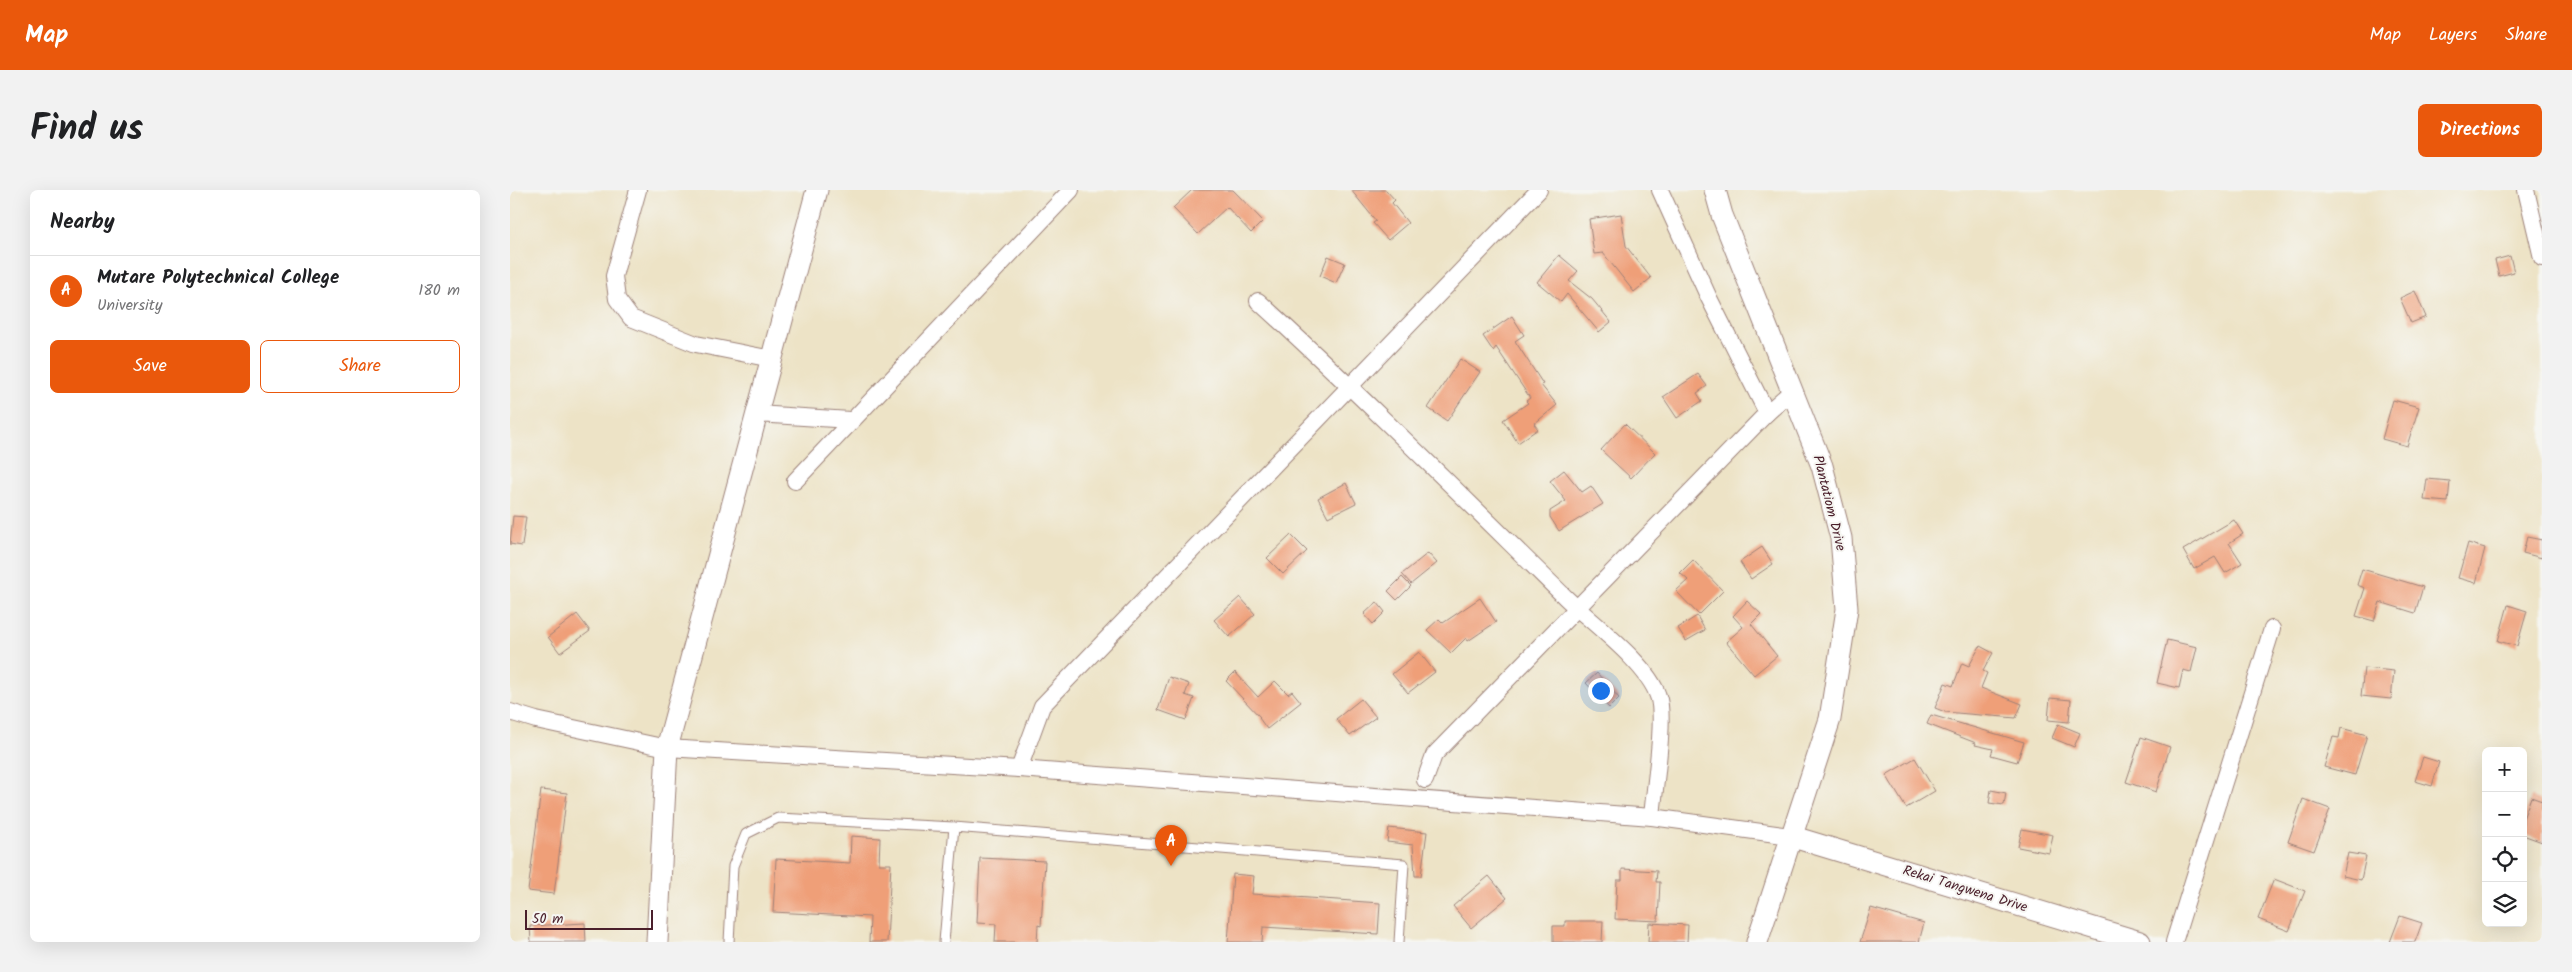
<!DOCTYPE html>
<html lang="en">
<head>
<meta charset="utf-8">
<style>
	body { margin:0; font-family:Kalam,sans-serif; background:#f2f2f2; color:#202124 }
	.controls { position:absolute; right:15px; bottom:15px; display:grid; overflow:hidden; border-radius:8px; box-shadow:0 5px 20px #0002 }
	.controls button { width:45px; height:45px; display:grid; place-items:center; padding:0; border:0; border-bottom:1px solid #e0e0e0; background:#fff; color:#202124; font:25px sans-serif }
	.scale { position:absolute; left:15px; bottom:12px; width:128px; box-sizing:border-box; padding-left:5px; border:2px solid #4a1f2b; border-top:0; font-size:14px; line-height:18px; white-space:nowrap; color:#4a1f2b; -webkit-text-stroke:4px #f6f6f2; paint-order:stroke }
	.you { position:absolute; left:1090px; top:500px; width:18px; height:18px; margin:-12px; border:4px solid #fff; border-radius:50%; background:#1a73e8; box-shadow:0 0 0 8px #1a73e833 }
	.badge { display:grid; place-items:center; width:32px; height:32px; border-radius:50%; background:#ea580c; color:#fff; font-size:16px; font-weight:700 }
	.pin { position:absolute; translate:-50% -41px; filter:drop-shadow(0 1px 2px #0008) }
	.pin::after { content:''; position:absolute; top:26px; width:18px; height:15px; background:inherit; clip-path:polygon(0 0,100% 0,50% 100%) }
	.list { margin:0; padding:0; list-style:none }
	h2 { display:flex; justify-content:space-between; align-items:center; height:65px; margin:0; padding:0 20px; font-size:21px }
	h2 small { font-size:16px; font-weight:400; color:#757577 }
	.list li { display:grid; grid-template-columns:32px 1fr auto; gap:15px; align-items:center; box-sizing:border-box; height:70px; padding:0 20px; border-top:1px solid #e0e0e0 }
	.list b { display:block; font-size:19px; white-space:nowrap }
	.list p { margin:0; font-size:16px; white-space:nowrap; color:#757577 }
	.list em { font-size:16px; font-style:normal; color:#757577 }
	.actions { display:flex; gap:10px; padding:15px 20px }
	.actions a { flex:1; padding:11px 0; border:1px solid #ea580c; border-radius:8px; text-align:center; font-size:18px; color:#ea580c }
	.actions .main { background:#ea580c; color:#fff }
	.icon { flex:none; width:28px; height:28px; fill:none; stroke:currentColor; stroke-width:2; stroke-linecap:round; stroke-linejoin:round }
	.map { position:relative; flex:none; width:2032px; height:752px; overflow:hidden; border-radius:8px }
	header { display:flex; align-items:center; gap:30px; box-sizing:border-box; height:70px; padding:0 25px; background:#ea580c; color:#fff }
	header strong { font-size:24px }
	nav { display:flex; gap:28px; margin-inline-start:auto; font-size:18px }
	.intro { display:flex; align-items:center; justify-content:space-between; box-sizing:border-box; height:120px; padding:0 30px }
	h1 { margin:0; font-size:35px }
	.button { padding:12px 22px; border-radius:8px; background:#ea580c; color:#fff; font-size:18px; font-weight:700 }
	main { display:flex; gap:30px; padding:0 30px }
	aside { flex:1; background:#fff; border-radius:8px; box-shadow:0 5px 20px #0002 }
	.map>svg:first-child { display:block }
	.building { fill:#ef9f78 }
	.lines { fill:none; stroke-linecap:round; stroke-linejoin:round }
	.service-casing { stroke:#9c8178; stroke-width:11 }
	.minor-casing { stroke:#9c8178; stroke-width:18 }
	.tertiary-casing { stroke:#9c8178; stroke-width:23 }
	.service { stroke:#fff; stroke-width:9 }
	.minor { stroke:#fff; stroke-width:16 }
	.tertiary { stroke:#fff; stroke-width:21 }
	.labels { text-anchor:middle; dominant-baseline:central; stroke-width:4; stroke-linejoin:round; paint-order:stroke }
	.street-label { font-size:14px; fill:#4a1f2b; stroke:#f6f6f2 }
</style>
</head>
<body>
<header>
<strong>Map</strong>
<nav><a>Map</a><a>Layers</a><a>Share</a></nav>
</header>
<div class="intro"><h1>Find us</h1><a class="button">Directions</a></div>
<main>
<aside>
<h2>Nearby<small></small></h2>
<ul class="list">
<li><span class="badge">A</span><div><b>Mutare Polytechnical College</b><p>University</p></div><em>180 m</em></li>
</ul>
<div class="actions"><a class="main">Save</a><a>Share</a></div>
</aside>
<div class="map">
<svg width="2032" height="752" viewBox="0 0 2032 752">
	<rect width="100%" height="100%" fill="#f6f6f2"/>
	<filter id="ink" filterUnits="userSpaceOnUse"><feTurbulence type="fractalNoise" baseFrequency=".02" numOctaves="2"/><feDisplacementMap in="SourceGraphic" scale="10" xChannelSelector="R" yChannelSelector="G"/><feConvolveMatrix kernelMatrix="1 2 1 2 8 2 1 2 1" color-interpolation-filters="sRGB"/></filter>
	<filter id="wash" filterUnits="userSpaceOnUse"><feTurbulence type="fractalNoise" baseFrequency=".0096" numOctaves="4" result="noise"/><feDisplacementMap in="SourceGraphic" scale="20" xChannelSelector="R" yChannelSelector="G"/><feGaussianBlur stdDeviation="1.12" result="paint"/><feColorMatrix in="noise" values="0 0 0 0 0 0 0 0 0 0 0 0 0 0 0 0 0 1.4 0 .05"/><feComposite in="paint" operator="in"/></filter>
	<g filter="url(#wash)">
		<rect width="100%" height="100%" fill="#ede3c6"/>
		<g id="blocks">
			<g class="building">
				<polygon points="682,0 723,0 753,31 741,43 717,17 688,44 663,18"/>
				<polygon points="841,0 876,0 885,10 882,13 898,33 878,50 863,33 866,31"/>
				<polygon points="1111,24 1116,56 1141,88 1124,102 1093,63 1084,64 1079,29"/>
				<polygon points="1049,65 1068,81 1059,91 1082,109 1101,132 1089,142 1057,104 1051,112 1027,92"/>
				<polygon points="818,66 835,73 826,93 810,86"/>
				<polygon points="2000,66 2004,82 1989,86 1985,70"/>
				<polygon points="1905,101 1916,127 1901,133 1890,108"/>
				<polygon points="1002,126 1014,145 1005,151 1033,194 1031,195 1047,215 1024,234 1028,239 1008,253 993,230 1018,213 1016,211 1020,208 986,157 983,161 973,146"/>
				<polygon points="950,169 970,182 937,231 918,218"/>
				<polygon points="1188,184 1197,196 1187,203 1192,211 1167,228 1153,207"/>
				<polygon points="1883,210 1909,217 1897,256 1872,249"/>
				<polygon points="1115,234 1145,263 1121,288 1091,260"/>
				<polygon points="1054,280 1072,302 1081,296 1093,314 1049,341 1040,327 1040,321 1056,311 1040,291"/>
				<polygon points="1917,289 1940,291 1938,312 1914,310"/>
				<polygon points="836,293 846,313 818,327 808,308"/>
				<polygon points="3,326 16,327 12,356 0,354"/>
				<polygon points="1724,330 1733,344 1719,353 1732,373 1715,383 1705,367 1684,379 1673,360"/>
				<polygon points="781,345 797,361 773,384 757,368"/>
				<polygon points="2017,347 2032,350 2032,368 2013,363"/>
				<polygon points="1958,353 1975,358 1966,393 1948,388"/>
				<polygon points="1252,357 1263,374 1241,389 1230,372"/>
				<polygon points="918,363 927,373 901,394 892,384"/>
				<polygon points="1183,370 1213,401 1189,425 1166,401 1178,390 1170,383"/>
				<polygon points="1852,379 1913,397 1905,423 1870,412 1864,431 1846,426 1855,398 1847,395"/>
				<polygon points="892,387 901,396 887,410 878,401"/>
				<polygon points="730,407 745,424 719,447 704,430"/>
				<polygon points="970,408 986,432 958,451 956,448 941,463 917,440 929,429 933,433"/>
				<polygon points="1237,411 1251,424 1241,434 1267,466 1244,485 1216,452 1233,437 1223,426"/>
				<polygon points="867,412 875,422 863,434 854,424"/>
				<polygon points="1998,415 2017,421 2007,456 1988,451"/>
				<polygon points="67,424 80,441 50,463 38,447"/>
				<polygon points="1187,426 1195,440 1176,451 1168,438"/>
				<polygon points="1657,450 1687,457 1681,482 1673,480 1669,498 1647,493"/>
				<polygon points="1470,456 1483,463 1473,481 1477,483 1471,498 1512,514 1506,528 1435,522 1425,518 1435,493 1443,496 1452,473 1459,476"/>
				<polygon points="909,462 925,482 898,503 882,484"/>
				<polygon points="1854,478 1884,481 1881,509 1851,506"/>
				<polygon points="725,482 748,507 765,491 778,504 782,501 791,512 757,539 749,528 750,527 716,491"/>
				<polygon points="1087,483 1109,508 1099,518 1076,493"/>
				<polygon points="659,487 679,494 675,505 684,508 676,530 648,520"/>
				<polygon points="1540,508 1561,510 1559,532 1538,530"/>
				<polygon points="851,509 866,527 840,546 826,529"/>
				<polygon points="1421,525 1514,552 1507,572 1481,565 1483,559 1465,555 1466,553 1417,534"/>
				<polygon points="1548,534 1570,543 1564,557 1542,548"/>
				<polygon points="1831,538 1857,545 1845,585 1814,577 1823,547 1829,548"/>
				<polygon points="1631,547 1660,557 1646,602 1616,592"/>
				<polygon points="1913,567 1929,572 1922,596 1905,591"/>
				<polygon points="1405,568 1425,601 1396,618 1376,585"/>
				<polygon points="31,600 57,603 44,704 18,701"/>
				<polygon points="1481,600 1496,603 1494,615 1479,613"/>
				<polygon points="2021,607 2032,611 2032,652 2013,645 2013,629"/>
				<polygon points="1793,609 1820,619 1804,661 1778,652"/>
				<polygon points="879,638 917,642 911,686 905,686 903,655 877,652"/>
				<polygon points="1512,639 1543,645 1539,663 1508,657"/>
				<polygon points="341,646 370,648 369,674 381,674 377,752 359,752 360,727 263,722 266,669 340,673"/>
				<polygon points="1838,663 1856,666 1851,690 1833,686"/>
				<polygon points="470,668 535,671 531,736 528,735 527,752 485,752 486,734 467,733"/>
				<polygon points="1112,679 1147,681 1146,692 1150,692 1148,731 1105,729 1107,690 1112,690"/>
				<polygon points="723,684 744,686 742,704 870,713 868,744 753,737 752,752 718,752"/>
				<polygon points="979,686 997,708 961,738 943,716"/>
				<polygon points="1764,689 1795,701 1779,741 1748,729"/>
				<polygon points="1361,718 1414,733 1409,752 1350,752"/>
				<polygon points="1890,726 1912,733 1905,752 1880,752"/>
				<polygon points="1055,731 1093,731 1092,752 1043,752 1043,736 1055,736"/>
				<polygon points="75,733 76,752 21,752 20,736"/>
				<polygon points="1139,733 1178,735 1177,752 1138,752"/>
			</g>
		</g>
	</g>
	<g filter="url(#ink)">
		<use href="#blocks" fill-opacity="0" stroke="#9c8178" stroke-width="1"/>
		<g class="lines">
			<g class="service-casing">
				<g id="service">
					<polyline points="219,752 223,676 236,644 268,628 444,637 894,674 889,752"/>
					<polyline points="434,752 444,637"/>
				</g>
			</g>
			<g class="minor-casing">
				<g id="minor">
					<polyline points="128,0 104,86 107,109 121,128 186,154 262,169"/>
					<polyline points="1150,0 1199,108 1257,223 1283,200"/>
					<polyline points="2016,0 2032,68"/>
					<path d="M 748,111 C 853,207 954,308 1056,408 C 1082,433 1137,473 1148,506 C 1156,527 1144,601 1142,627"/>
					<polyline points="247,224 340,230"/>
					<polyline points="285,291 561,0"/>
					<polyline points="0,522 26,530 157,558 509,579 1142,627 1280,646"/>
					<polyline points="509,579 532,516 1029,0"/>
					<polyline points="915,590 924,565 1257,223"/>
					<polyline points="1664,752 1762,439"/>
				</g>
			</g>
			<g class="tertiary-casing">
				<g id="tertiary">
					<polyline points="1205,0 1212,25 1312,276 1331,348 1337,419 1320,529 1247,752"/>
					<polyline points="1280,646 1630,752"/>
					<polyline points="147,752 157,558 307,0"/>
				</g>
			</g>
			<use href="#service" class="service"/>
			<use href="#minor" class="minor"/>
			<use href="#tertiary" class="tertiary"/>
		</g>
	</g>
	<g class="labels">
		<g class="street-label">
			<text transform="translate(1319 313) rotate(76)">Plantatiom Drive</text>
			<text transform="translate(1455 699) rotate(17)">Rekai Tangwena Drive</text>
		</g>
	</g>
</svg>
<div class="controls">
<button>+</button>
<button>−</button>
<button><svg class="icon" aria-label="locate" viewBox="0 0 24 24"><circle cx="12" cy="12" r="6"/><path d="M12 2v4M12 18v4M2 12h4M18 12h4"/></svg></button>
<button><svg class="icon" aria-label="layers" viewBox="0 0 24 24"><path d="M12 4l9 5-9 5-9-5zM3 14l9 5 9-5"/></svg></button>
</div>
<div class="scale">50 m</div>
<div class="you"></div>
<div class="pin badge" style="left:661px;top:676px">A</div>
</div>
</main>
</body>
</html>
